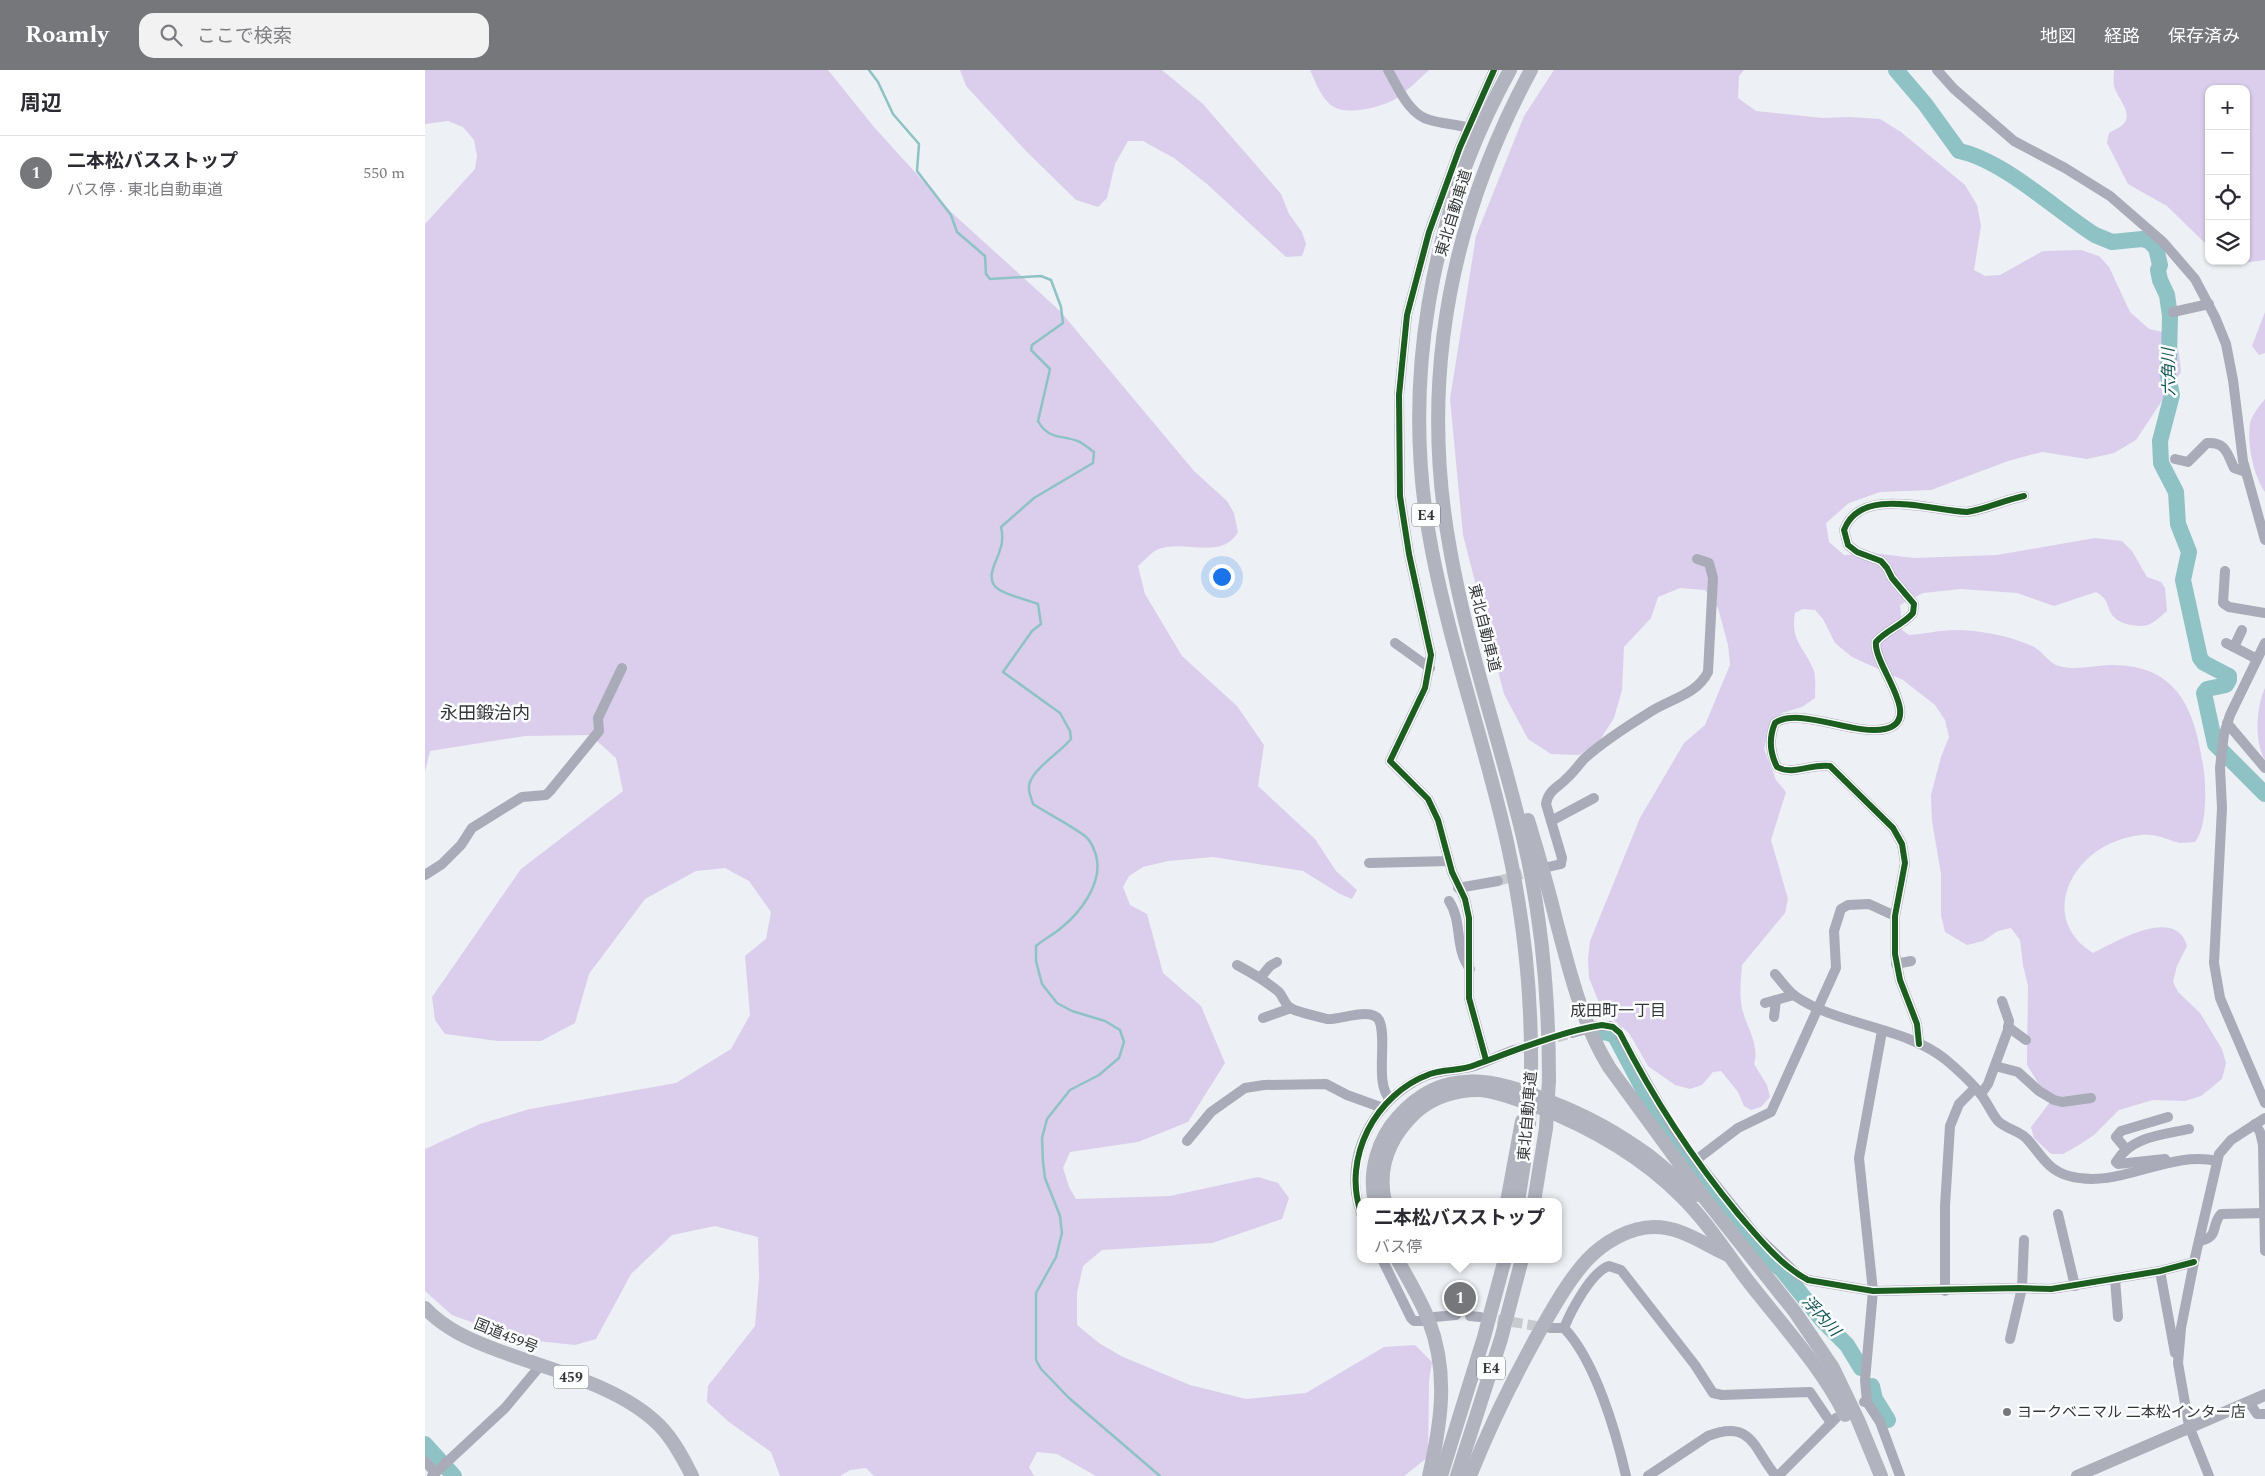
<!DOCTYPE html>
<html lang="ja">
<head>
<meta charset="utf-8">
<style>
	body { margin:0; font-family:Spectral,"Noto Sans JP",serif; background:#f2f2f3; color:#2b2b33 }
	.controls { position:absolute; right:15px; top:15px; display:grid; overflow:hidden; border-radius:10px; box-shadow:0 1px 4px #0004 }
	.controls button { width:45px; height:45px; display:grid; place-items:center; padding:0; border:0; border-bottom:1px solid #e1e1e2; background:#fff; color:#2b2b33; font:25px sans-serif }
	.you { position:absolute; left:796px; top:506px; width:18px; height:18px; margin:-12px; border:4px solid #fff; border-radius:50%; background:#1a73e8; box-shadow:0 0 0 8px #1a73e833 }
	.badge { display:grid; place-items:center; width:32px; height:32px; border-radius:50%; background:#75777a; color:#fff; font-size:16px; font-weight:700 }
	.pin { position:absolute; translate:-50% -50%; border:2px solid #fff; box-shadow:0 1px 5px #0006 }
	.popup { position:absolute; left:932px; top:1128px; width:205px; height:65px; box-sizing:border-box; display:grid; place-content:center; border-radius:10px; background:#fff; filter:drop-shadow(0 1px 4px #0005); font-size:16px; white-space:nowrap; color:#7c7c81 }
	.popup b { font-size:19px; color:#2b2b33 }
	.popup::after { content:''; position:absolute; left:50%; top:100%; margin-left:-10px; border:10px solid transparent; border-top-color:#fff }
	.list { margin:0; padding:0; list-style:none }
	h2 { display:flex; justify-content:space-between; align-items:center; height:65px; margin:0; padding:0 20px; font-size:21px }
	h2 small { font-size:16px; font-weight:400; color:#7c7c81 }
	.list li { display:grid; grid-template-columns:32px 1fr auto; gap:15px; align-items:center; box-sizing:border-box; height:75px; padding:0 20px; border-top:1px solid #e1e1e2 }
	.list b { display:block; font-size:19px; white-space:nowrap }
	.list p { margin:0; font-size:16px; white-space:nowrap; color:#7c7c81 }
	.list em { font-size:16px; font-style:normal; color:#7c7c81 }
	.icon { flex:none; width:28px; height:28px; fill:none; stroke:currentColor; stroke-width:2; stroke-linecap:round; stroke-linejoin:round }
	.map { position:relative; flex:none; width:1840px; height:1406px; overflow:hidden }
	header { display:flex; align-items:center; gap:30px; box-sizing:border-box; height:70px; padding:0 25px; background:#75777a; color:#fff }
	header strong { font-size:24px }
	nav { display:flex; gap:28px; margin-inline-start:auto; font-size:18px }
	.search { width:350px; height:45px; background:#f2f2f3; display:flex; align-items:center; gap:12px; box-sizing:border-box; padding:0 18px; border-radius:15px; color:#7c7c81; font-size:19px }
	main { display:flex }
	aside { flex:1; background:#fff }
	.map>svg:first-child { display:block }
	.forest { fill:#daceec }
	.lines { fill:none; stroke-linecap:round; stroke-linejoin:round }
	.stream { stroke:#8ec2c4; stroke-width:2.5 }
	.river { stroke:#8ec2c4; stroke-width:16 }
	.minor-tunnel { stroke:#c8cbce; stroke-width:10; stroke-dasharray:10 5; stroke-linecap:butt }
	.minor { stroke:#a9abb8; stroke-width:10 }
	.major { stroke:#acaeba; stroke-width:12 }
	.highway { stroke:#b1b4be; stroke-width:14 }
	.highway-bridge { stroke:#b1b4be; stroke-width:14 }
	.cycleway-casing { stroke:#fcfdfe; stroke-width:9 }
	.cycleway { stroke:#1b5e20; stroke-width:6 }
	.poi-dot { fill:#75777a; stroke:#fcfdfe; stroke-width:2 }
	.labels { text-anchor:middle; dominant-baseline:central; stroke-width:5; stroke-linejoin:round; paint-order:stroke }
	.shield { fill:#fcfdfe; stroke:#707273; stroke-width:1 }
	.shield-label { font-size:14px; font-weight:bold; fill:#343638 }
	.street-label { font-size:15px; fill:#343638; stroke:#fcfdfe }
	.poi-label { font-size:15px; fill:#343638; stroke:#fcfdfe; text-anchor:start }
	.water-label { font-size:16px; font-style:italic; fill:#115254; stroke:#fcfdfe }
	.neighbourhood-label { font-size:16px; fill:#343638; stroke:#fcfdfe }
	.quarter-label { font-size:18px; fill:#343638; stroke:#fcfdfe }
</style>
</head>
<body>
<header>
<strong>Roamly</strong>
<div class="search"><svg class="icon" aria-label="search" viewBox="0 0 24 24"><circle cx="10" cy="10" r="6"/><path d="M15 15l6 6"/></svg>ここで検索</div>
<nav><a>地図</a><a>経路</a><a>保存済み</a></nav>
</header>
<main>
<aside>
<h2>周辺<small></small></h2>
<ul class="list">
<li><span class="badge">1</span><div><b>二本松バスストップ</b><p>バス停 · 東北自動車道</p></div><em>550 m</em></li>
</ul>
</aside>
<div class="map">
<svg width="1840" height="1406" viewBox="0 0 1840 1406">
	<rect width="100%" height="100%" fill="#edf0f4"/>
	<g class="forest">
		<path d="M 0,0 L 403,0 L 449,57 L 526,142 L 635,241 L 769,401 L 802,431 L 809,443 L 813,462 C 796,491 760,469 734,479 C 727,481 719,491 713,496 L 720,524 L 757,586 L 812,636 L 839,675 L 833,716 L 890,769 L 911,801 L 932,820 L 927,829 L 915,824 L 878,801 L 788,787 L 743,791 L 718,797 L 704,806 L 698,817 L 705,835 L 722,844 L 738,903 L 776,936 L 800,993 L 763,1052 L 713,1072 L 645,1082 L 638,1098 L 644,1117 L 651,1129 L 745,1126 L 833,1107 L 853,1113 L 864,1128 L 857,1149 L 787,1173 L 677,1180 L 658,1196 L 652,1223 L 652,1255 L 674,1273 L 696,1286 L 765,1315 L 821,1329 L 881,1323 L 959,1277 L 990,1275 L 1007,1292 L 1004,1310 L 1003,1387 L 979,1406 L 671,1406 L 632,1384 L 612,1382 L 604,1397 L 609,1406 L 449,1406 L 441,1398 L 425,1400 L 415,1406 L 355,1406 L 346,1382 L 304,1352 L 282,1332 L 283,1316 L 330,1256 L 334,1209 L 333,1167 L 290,1156 L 247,1165 L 206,1204 L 171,1269 L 150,1275 L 93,1269 L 27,1245 L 0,1221 L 0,1079 L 55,1054 L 105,1039 L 251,1013 L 306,979 L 325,945 L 320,886 L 341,869 L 346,842 L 324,811 L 300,798 L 271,801 L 220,829 L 164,904 L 150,953 L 116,971 L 73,971 L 20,964 L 10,950 L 7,927 L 96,799 L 198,721 L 191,688 L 165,665 L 100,666 L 5,681 L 0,702 L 0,154 L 50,99 L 52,86 L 49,70 L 38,57 L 23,51 L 0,54 Z"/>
		<polygon points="535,0 737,0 778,34 856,124 864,144 877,162 881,174 877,186 861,187 782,114 749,88 718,71 703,71 690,94 682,128 673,137 651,130 601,81 541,16"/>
		<path d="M 885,0 L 1004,0 C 994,9 985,18 975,26 C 962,36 927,45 911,38 C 897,31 891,13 885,0 Z"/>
		<path d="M 1129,0 L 1319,0 L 1314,6 L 1313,28 L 1331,41 L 1397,48 L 1424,47 L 1455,49 L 1476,62 L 1540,115 L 1552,135 L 1556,156 L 1549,200 L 1560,206 L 1575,205 L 1618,181 L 1656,180 L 1674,186 L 1684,197 L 1705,242 L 1724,259 L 1746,264 L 1754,283 L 1756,302 L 1711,370 L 1689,383 L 1662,389 L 1617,382 L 1583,391 L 1506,420 L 1455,422 L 1424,433 L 1401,453 L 1404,472 L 1419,485 L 1456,484 L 1489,488 L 1572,485 L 1670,468 L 1697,471 L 1707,481 L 1722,507 L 1736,512 L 1740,518 L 1742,541 C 1737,545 1732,550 1727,553 C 1718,559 1696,555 1689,547 C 1680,537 1686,530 1671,522 L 1629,536 L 1592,523 L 1536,519 L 1498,523 L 1475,535 L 1477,560 L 1484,565 C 1499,564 1515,560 1530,560 C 1554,560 1585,566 1607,576 C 1617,580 1624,594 1634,596 C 1651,601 1670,595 1687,595 C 1756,595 1771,644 1779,702 C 1781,721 1782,757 1770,772 C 1765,772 1760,773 1755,773 C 1745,771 1735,765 1725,765 C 1716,764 1703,767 1694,770 C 1643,787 1615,850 1668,883 C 1690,872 1751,835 1762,876 L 1752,896 L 1748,912 L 1753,922 L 1775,943 L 1797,979 L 1801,993 L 1797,1009 L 1776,1026 L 1760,1031 L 1728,1030 L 1694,1040 L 1669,1065 L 1654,1075 L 1638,1084 L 1626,1084 L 1609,1068 L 1606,1057 L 1625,1032 L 1602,995 L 1603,916 L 1598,895 L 1595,870 L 1586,858 L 1573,861 L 1558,871 L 1542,875 L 1520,862 L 1516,845 L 1516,804 L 1507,751 L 1506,725 L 1516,687 L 1524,667 L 1520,650 L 1510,635 L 1478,610 L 1427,587 L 1410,573 L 1398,549 L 1390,540 L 1378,539 L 1370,543 C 1365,572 1380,577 1389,601 C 1391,608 1390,620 1390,628 L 1377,637 L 1357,643 L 1344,659 L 1339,679 L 1351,710 L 1361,722 L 1346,770 L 1363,829 L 1360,843 L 1317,895 C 1316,909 1314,924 1317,938 C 1321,957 1335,974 1329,994 L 1342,1015 L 1345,1027 L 1336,1037 L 1326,1040 L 1319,1036 L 1313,1022 L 1296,1001 L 1288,1002 L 1277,1015 L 1265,1019 L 1250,1015 L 1223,996 L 1204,963 L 1177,940 L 1164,908 L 1163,889 L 1165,871 L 1215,748 L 1259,673 L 1280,655 L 1305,595 L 1303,575 L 1293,538 L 1280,520 L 1255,518 L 1233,527 L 1226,548 L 1199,577 L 1197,620 L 1189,648 L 1173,673 L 1154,685 L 1126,684 L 1103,669 L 1079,624 L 1038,465 L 1025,329 L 1051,166 L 1099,46 Z"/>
		<path d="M 1689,0 L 1840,0 L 1840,190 L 1802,195 L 1799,191 L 1821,191 L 1821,19 L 1784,19 L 1784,177 L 1742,136 L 1703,114 L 1682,73 L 1684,63 C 1689,60 1697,57 1700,52 C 1707,41 1691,26 1689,16 C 1688,11 1689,5 1689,0 Z"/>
		<polygon points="1840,242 1840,283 1834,285 1827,276"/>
		<path d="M 1840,329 L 1840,422 C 1828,405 1822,374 1825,353 C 1827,345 1835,335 1840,329 Z"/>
		<path d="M 1840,618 L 1840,690 C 1829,672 1831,637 1840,618 Z"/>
	</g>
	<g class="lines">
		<path class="stream" d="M 444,0 L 453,12 L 468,44 L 494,74 L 492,101 L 526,145 L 532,162 L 560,186 L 561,204 L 565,209 L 616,206 L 626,210 L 636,237 L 638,253 L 607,275 L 606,280 L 625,299 L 613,351 C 624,371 637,364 655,372 C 660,375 665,379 669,382 L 668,393 L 609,428 L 576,457 C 578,465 578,472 575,480 C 572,491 559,509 573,519 C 583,526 601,529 613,534 L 616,554 L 607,561 L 578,602 L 635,643 L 645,661 L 646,669 C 635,683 602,702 604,719 C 604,724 607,729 608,734 C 625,745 644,754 660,766 C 666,771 671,782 672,790 C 676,815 655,843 636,858 C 628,865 619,869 611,876 L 611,891 L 617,914 L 632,933 L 647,941 L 680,951 L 695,960 L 699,972 L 694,988 L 674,1005 L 645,1020 L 622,1049 L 617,1068 L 618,1092 L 620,1108 L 635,1146 L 637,1163 L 631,1187 L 611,1223 L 611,1290 L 616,1299 L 644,1328 L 735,1406"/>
		<g class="river">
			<path d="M 1471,0 L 1500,34 L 1534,81 C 1578,90 1631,140 1670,165 L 1687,172 L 1717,169 L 1724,171 L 1731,178 L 1735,195 L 1733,200 L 1735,210 L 1742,225 L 1745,246 L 1744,288 L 1742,300 L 1747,325 L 1735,371 L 1736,393 L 1751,422 L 1753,454 L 1764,482 L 1758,510 L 1775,588 L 1779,593 L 1804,606 L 1804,610 L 1801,615 L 1782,619 L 1779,623 L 1790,674 L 1840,724"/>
			<polyline points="1174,963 1181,962 1190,966 1226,1034 1249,1070 1334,1179 1357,1200 1397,1250 1422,1275 1436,1298"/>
			<polyline points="1447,1316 1450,1329 1463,1350"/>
			<polyline points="0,1374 29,1406"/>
		</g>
		<g class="minor-tunnel">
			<polyline points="1073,811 1111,800"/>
			<polyline points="1089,980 1147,963"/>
			<polyline points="1058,1247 1123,1258"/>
		</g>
		<g class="minor">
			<path d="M 963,0 C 973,17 984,45 1005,50 C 1018,54 1031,54 1044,58"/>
			<polyline points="1512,0 1529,19 1589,71 1640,98 1685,126 1738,172 1770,209 1790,247 1801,274 1808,310 1818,391 1840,470"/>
			<polyline points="1748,242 1784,234"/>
			<path d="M 1750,389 L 1763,392 L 1782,373 C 1801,372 1802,383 1809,398 L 1821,402"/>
			<polyline points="1800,501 1798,533 1804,537 1840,543"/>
			<polyline points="970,573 1005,598"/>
			<polyline points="1801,573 1832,589"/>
			<polyline points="1840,573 1805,645 1799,664 1795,698 1797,738 1789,893 1795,928 1840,1033"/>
			<polyline points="1809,577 1817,560"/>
			<polyline points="1802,653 1840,698"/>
			<polyline points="1126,751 1169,728"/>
			<polyline points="944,793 1024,791"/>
			<path d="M 1123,797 L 1136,794 L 1137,788 L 1121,734 C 1123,720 1134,717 1142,708 C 1149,702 1154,694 1160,688 C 1178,672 1201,657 1222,644 C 1243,629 1271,626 1283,602 L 1288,508 L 1284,493 L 1272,489"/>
			<polyline points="0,805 17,794 36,775 47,758 97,727 121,725 125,721 174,661 173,648 197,598"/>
			<polyline points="1033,818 1073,811"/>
			<path d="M 1024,831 C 1038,852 1029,878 1045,899"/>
			<polyline points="1471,894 1486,891"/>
			<path d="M 812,895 C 827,903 841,911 854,922 C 858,927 860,934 865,938 C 875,943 892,946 902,949 C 913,951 946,936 954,950 C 963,968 949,1014 965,1029"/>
			<path d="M 1350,904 C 1356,911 1363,921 1370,926 C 1414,956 1478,956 1520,989 C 1533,1000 1547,1012 1557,1026 C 1563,1034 1567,1044 1573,1051 C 1581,1059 1595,1061 1602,1069 C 1616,1084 1622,1100 1644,1106 C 1694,1120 1742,1080 1792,1091"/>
			<polyline points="835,908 845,896 852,892"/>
			<polyline points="1340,933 1369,925"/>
			<polyline points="1349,947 1351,930"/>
			<polyline points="838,948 866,938"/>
			<polyline points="1169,956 1185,956 1192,960 1247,1056 1271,1090 1331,1165 1373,1205 1383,1210 1448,1221 1594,1218 1626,1219 1735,1201 1769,1192"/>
			<polyline points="1583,957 1601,970"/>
			<polyline points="1147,963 1158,960"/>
			<path d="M 1494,974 L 1492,954 L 1475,910 L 1470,884 L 1470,846 L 1480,793 L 1477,774 L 1468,758 L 1405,696 C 1387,693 1368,706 1352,697 C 1345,683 1344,667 1350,653 C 1373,636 1429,666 1460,659 C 1500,650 1448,595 1451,572 C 1461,560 1478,555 1488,543 L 1489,534 L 1467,508 L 1462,498 L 1456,491 L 1432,482 L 1423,475 L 1419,460 C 1436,415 1506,441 1542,442 C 1562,439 1579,430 1599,426"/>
			<polyline points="1061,990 1044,928 1044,848 1040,829 1027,802 1013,750 1003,729 965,691 1000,618 1006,585 984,484 975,426 974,325 982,245 1004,162 1035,77 1069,0"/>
			<polyline points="1570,996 1593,1002 1614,1021 1629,1030 1637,1032 1666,1028"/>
			<polyline points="1556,1024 1563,1014 1583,960 1584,951 1577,931"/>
			<polyline points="1830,1054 1835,1062 1838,1075 1840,1181"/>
			<polyline points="762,1071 786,1042 820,1018 839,1015 901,1014 922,1025 958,1038"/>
			<polyline points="1701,1079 1691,1067 1696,1061 1743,1047"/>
			<path d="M 1740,1089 L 1693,1094 L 1691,1092 C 1706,1066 1738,1065 1764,1059"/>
			<polyline points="1271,1090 1313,1058 1346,1042 1411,898 1409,861 1416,839 1423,835 1444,834 1470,846"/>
			<path d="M 936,1143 C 917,1089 947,1031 998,1007 C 1013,1000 1030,1001 1046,997 C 1060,993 1074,985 1089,980"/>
			<polyline points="1633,1144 1650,1216"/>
			<path d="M 1775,1171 C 1795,1166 1785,1157 1796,1144 L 1840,1143"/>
			<polyline points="957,1189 986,1248 989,1251 997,1251"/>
			<polyline points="1735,1201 1750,1283"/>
			<polyline points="1690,1209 1693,1247"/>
			<polyline points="1520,1221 1520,1136 1525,1056 1534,1034 1550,1018"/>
			<polyline points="1045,1246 1055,1247"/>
			<polyline points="1009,1247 1031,1245"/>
			<polyline points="1125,1258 1139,1258"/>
			<polyline points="1585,1269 1597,1218 1599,1170"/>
			<polyline points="1439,1332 1442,1332 1440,1310 1448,1221 1434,1088 1457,961"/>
			<polyline points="1442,1332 1455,1352 1475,1406"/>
			<polyline points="1824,1332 1832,1344 1840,1344"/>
			<polyline points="0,1391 10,1403"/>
			<polyline points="7,1406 80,1338 115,1296"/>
			<path d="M 1201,1406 C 1191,1362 1170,1290 1139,1258 C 1146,1241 1166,1202 1184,1196 L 1196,1200 L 1270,1295 L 1288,1323 L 1297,1325 L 1385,1322 L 1406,1353"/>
			<path d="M 1223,1406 L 1283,1366 C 1328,1348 1329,1381 1351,1406"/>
			<polyline points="1353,1406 1411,1348"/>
			<polyline points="1784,1406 1764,1356 1753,1293 1756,1258 1769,1192 1794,1084 1806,1070 1840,1048"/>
		</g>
		<polyline class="major" points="1652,1406 1840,1325"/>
		<g class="highway">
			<path d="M 1085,0 C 1004,146 975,317 1007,481 C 1026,579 1060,674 1082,772 C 1099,848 1107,925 1106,1003"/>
			<path d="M 1106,0 C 1025,150 994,310 1025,479 C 1042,577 1075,671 1098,767 C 1117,847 1124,928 1124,1010"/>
			<path d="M 1103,750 C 1113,783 1123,817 1131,850 C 1145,902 1156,951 1184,997 L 1281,1130 L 1370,1242 L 1408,1298 L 1433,1350 L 1456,1406"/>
			<path d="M 950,1132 C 943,1102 953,1069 973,1047 C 1018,995 1071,1009 1126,1032 C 1160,1045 1193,1063 1223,1085 C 1240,1098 1255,1113 1273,1125"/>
			<path d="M 960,1132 C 952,1097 965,1067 990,1043 C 1007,1027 1033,1019 1056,1020 C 1075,1022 1093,1030 1111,1036 C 1165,1057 1216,1086 1257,1127 C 1283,1153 1301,1182 1323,1211 C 1354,1251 1399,1300 1420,1345"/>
			<polyline points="1082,1132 1097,1051"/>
			<polyline points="1093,1132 1099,1093"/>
			<polyline points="1109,1132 1121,1058"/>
			<path d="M 972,1189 C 983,1209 996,1230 1004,1251 C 1024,1303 1016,1354 1004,1406"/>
			<path d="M 0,1238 C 20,1259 45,1270 72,1280 C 124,1300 194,1315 234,1355 C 248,1369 258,1388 267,1406"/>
			<polyline points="1016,1406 1059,1267 1080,1189"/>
			<polyline points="1032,1406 1076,1269 1097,1189"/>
			<path d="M 1045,1406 C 1064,1358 1087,1311 1112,1266 C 1127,1240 1142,1212 1162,1190 C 1179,1172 1205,1157 1229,1157 C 1257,1157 1278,1174 1303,1185"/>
		</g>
		<g class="highway-bridge">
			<polyline points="1104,1054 1106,1003"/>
			<polyline points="1121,1058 1124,1010"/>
		</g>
		<g class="cycleway-casing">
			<g id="cycleway">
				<path d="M 1494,974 L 1492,954 L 1475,910 L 1470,884 L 1470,846 L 1480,793 L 1477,774 L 1468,758 L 1405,696 C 1387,693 1368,706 1352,697 C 1345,683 1344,667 1350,653 C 1373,636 1429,666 1460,659 C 1500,650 1448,595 1451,572 C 1461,560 1478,555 1488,543 L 1489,534 L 1467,508 L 1462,498 L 1456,491 L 1432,482 L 1423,475 L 1419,460 C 1436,415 1506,441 1542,442 C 1562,439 1579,430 1599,426"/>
				<polyline points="1061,990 1044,928 1044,848 1040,829 1027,802 1013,750 1003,729 965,691 1000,618 1006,585 984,484 975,426 974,325 982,245 1004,162 1035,77 1069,0"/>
				<path d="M 936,1143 C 917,1088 950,1024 1005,1004 C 1020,999 1036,1001 1050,995 C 1089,981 1137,961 1177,955 L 1188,957 L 1195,963 C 1228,1028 1267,1088 1314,1145 C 1334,1168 1355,1195 1383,1210 L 1448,1221 L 1594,1218 L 1626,1219 L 1735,1201 L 1769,1192"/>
			</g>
		</g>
		<use href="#cycleway" class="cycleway"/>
	</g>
	<circle class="poi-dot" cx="1582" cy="1342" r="5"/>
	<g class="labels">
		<g class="shield">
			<rect x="987" y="433.5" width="28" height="23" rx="4"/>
			<rect x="1052" y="1286.5" width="28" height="23" rx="4"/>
			<rect x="128.5" y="1295.5" width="35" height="23" rx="4"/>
		</g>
		<g class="shield-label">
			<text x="1001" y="445">E4</text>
			<text x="1066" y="1298">E4</text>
			<text x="146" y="1307">459</text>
		</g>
		<g class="street-label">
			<text transform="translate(1029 143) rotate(-73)">東北自動車道</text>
			<text transform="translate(1059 558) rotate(76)">東北自動車道</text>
			<text transform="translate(1103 1046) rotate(-85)">東北自動車道</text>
			<text transform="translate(81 1266) rotate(22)">国道459号</text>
		</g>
		<g class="poi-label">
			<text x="1592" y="1342">ヨークベニマル 二本松インター店</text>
		</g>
		<g class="water-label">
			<text transform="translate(1744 302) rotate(-91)">六角川</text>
			<text transform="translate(1396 1246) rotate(48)">浮内川</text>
		</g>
		<g class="neighbourhood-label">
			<text x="1193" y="941">成田町一丁目</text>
		</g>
		<g class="quarter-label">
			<text x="60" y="643">永田鍛治内</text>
		</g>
	</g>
</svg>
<div class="controls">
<button>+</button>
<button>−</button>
<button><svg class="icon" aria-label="locate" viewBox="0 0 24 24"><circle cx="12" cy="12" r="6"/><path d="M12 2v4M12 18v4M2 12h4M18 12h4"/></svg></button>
<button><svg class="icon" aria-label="layers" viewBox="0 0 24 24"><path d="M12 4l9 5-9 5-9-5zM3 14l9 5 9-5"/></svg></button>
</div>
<div class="you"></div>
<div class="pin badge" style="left:1035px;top:1228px">1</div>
<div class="popup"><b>二本松バスストップ</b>バス停</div>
</div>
</main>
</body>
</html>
